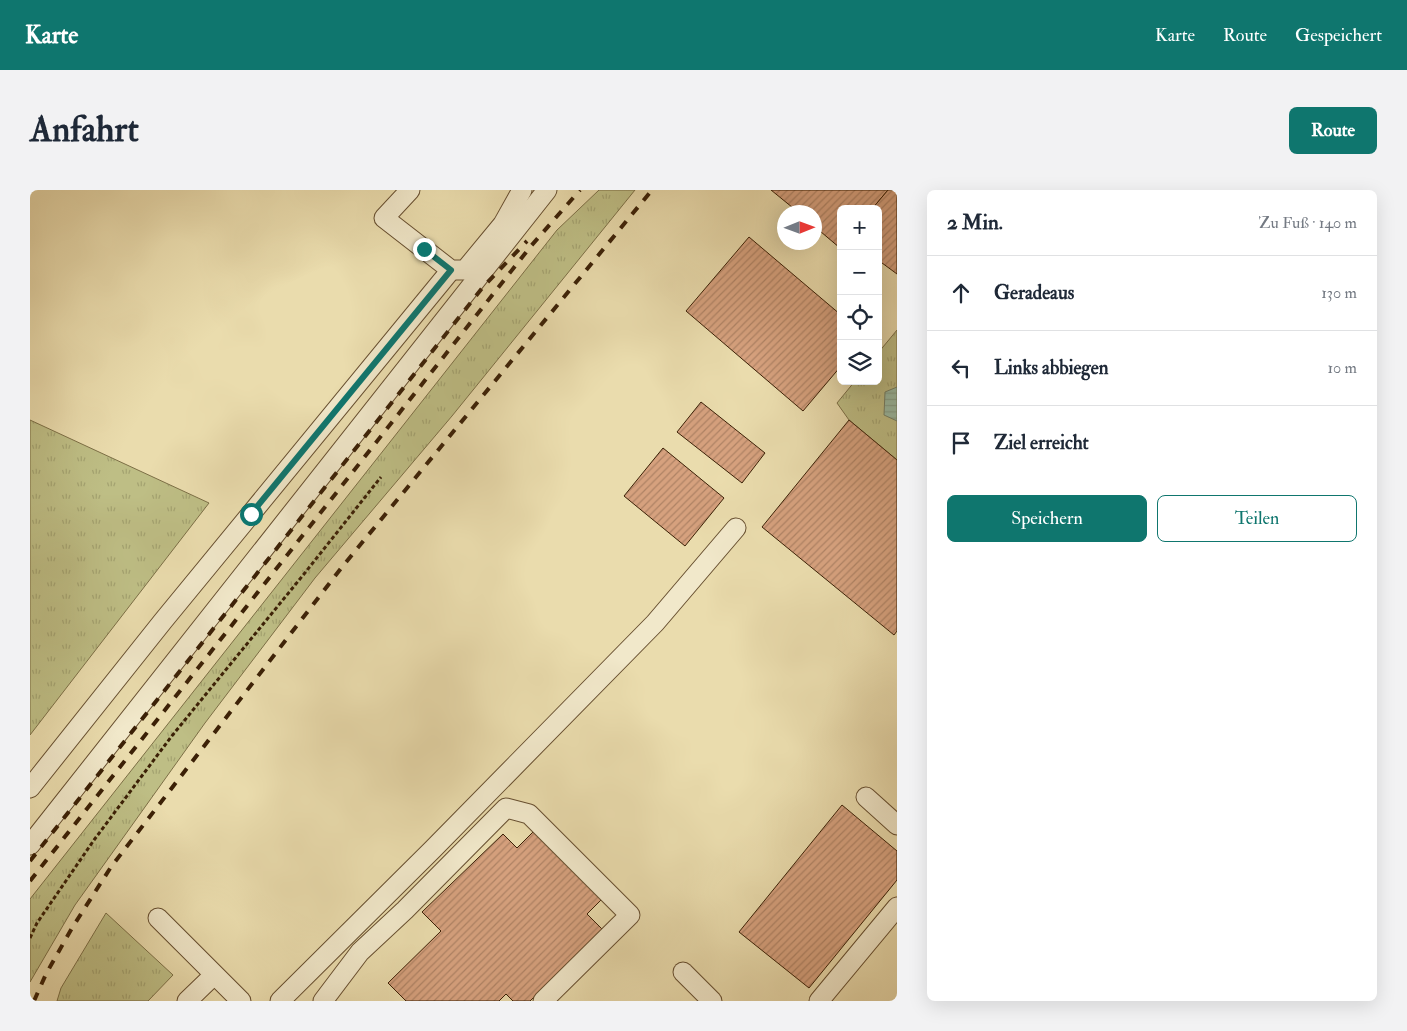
<!DOCTYPE html>
<html lang="de">
<head>
<meta charset="utf-8">
<style>
	body { margin:0; font-family:"IM FELL Double Pica",serif; background:#f2f2f3; color:#1f2937 }
	.controls { position:absolute; right:15px; top:15px; display:grid; overflow:hidden; border-radius:8px; box-shadow:0 5px 20px #0002 }
	.controls button { width:45px; height:45px; display:grid; place-items:center; padding:0; border:0; border-bottom:1px solid #e0e1e3; background:#fff; color:#1f2937; font:25px sans-serif }
	.compass { position:absolute; left:747px; top:15px; width:45px; height:45px; border-radius:50%; background:#fff; box-shadow:0 5px 20px #0002; rotate:89deg }
	.stop { position:absolute; width:15px; height:15px; margin:-11px; border:4px solid #0f766e; border-radius:50%; background:#fff }
	.stop.end { background:#0f766e; border-color:#fff; box-shadow:0 1px 5px #0008 }
	.list { margin:0; padding:0; list-style:none }
	h2 { display:flex; justify-content:space-between; align-items:center; height:65px; margin:0; padding:0 20px; font-size:21px }
	h2 small { font-size:16px; font-weight:400; color:#747a83 }
	.list li { display:grid; grid-template-columns:32px 1fr auto; gap:15px; align-items:center; box-sizing:border-box; height:75px; padding:0 20px; border-top:1px solid #e0e1e3 }
	.list b { display:block; font-size:19px; white-space:nowrap }
	.list em { font-size:16px; font-style:normal; color:#747a83 }
	.actions { display:flex; gap:10px; padding:15px 20px }
	.actions a { flex:1; padding:11px 0; border:1px solid #0f766e; border-radius:8px; text-align:center; font-size:18px; color:#0f766e }
	.actions .main { background:#0f766e; color:#fff }
	.icon { flex:none; width:28px; height:28px; fill:none; stroke:currentColor; stroke-width:2; stroke-linecap:round; stroke-linejoin:round }
	.map { position:relative; flex:none; width:867px; height:811px; overflow:hidden; border-radius:8px }
	header { display:flex; align-items:center; gap:30px; box-sizing:border-box; height:70px; padding:0 25px; background:#0f766e; color:#fff }
	header strong { font-size:24px }
	nav { display:flex; gap:28px; margin-inline-start:auto; font-size:18px }
	.intro { display:flex; align-items:center; justify-content:space-between; box-sizing:border-box; height:120px; padding:0 30px }
	h1 { margin:0; font-size:35px }
	.button { padding:12px 22px; border-radius:8px; background:#0f766e; color:#fff; font-size:18px; font-weight:700 }
	main { display:flex; gap:30px; padding:0 30px }
	aside { flex:1; background:#fff; border-radius:8px; box-shadow:0 5px 20px #0002 }
	.map>svg:first-child { display:block }
	.grass { fill:url(#grass-tufts); stroke:#7c6f46 }
	.water { fill:url(#water-rules); stroke:#737e66 }
	.building { fill:url(#building-hatch); stroke:#3b2006 }
	.lines { fill:none; stroke-linecap:round; stroke-linejoin:round }
	.minor-casing { stroke:#674f30; stroke-width:21 }
	.path { stroke:#3b2006; stroke-width:3; stroke-dasharray:4 2.5; stroke-linecap:butt }
	.minor { stroke:#f1e8ca; stroke-width:19 }
	.rail { stroke:#3b2006; stroke-width:4; stroke-dasharray:9 9; stroke-linecap:butt }
	.route { stroke:#0f766e; stroke-width:6 }
</style>
</head>
<body>
<header>
<strong>Karte</strong>
<nav><a>Karte</a><a>Route</a><a>Gespeichert</a></nav>
</header>
<div class="intro"><h1>Anfahrt</h1><a class="button">Route</a></div>
<main>
<div class="map">
<svg width="867" height="811" viewBox="0 0 867 811">
	<defs>
		<pattern id="grass-tufts" width="24" height="20" patternUnits="userSpaceOnUse" patternTransform="scale(1.25)"><rect width="24" height="20" fill="#bebe85"/><path d="M3 7l-1-3M5 7V3M7 7l1-3M15 17l-1-3M17 17v-4M19 17l1-3" fill="none" stroke="#a4a371"/></pattern>
		<pattern id="water-rules" width="6" height="5" patternUnits="userSpaceOnUse" patternTransform="scale(1.25)"><rect width="6" height="5" fill="#98bca6"/><path d="M0 2.5h6" fill="none" stroke="#84a18d"/></pattern>
		<pattern id="building-hatch" width="6" height="6" patternUnits="userSpaceOnUse" patternTransform="scale(1.25)"><rect width="6" height="6" fill="#d6a17e"/><path d="M-1 1l2-2M0 6l6-6M5 7l2-2" fill="none" stroke="#af8365"/></pattern>
	</defs>
	<rect width="100%" height="100%" fill="#eadcad"/>
	<filter id="stains"><feTurbulence type="fractalNoise" baseFrequency=".004" numOctaves="4"/><feColorMatrix values="0 0 0 0 .2 0 0 0 0 .09 0 0 0 0 .02 0 0 0 .5 -.17"/></filter>
	<radialGradient id="worn" r=".72"><stop offset=".6" stop-color="#630" stop-opacity="0"/><stop offset="1" stop-color="#630" stop-opacity=".3"/></radialGradient>
	<g class="grass">
		<polygon points="569,0 605,0 422,226 285,388 175,533 45,715 0,792 0,709 527,40"/>
		<polygon points="867,140 867,270 819,230 807,213 825,191 848,191 848,163"/>
		<polygon points="0,230 179,313 0,545"/>
		<polygon points="76,723 143,785 118,811 27,811 31,798"/>
	</g>
	<polygon class="water" points="867,197 867,231 854,225 855,202"/>
	<g class="building">
		<polygon points="741,0 858,0 842,19 811,19 810,58 784,36 784,22 768,22"/>
		<polygon points="858,0 867,0 867,84 848,70 848,19 842,19"/>
		<polygon points="719,47 811,125 811,176 773,221 656,121"/>
		<polygon points="671,212 735,263 712,293 647,242"/>
		<polygon points="819,230 867,270 867,441 864,445 732,337"/>
		<polygon points="633,258 694,308 655,356 594,306"/>
		<polygon points="812,615 867,661 867,690 779,798 709,742"/>
		<polygon points="504,641 571,710 557,724 573,740 500,811 483,811 476,804 469,811 376,811 358,793 411,741 392,722 473,644 487,658"/>
	</g>
	<g class="lines">
		<g class="minor-casing">
			<g id="minor">
				<polyline points="380,0 354,28 421,80 435,80 473,34 492,0"/>
				<polyline points="0,598 133,431 421,80"/>
				<polyline points="836,607 867,635"/>
				<polyline points="0,655 517,0"/>
				<polyline points="128,728 211,811"/>
				<polyline points="653,782 682,811"/>
				<polyline points="157,811 184,785"/>
				<polyline points="250,811 403,659 625,433 706,338"/>
				<polyline points="293,811 330,762 375,720 476,618 499,624 600,725 513,811"/>
				<polyline points="789,811 867,717"/>
			</g>
		</g>
		<polyline class="path" points="0,748 7,733 64,650 141,547 274,384 351,287"/>
		<use href="#minor" class="minor"/>
		<g class="rail">
			<polyline points="0,671 453,97 497,51"/>
			<polyline points="0,691 501,56 550,0"/>
			<polyline points="4,811 16,784 42,738 81,677 312,377 622,0"/>
		</g>
	</g>
	<g class="lines">
		<polyline class="route" points="221,324 421,80 394,59"/>
	</g>
	<rect width="100%" height="100%" filter="url(#stains)"/>
	<rect width="100%" height="100%" fill="url(#worn)"/>
</svg>
<div class="controls">
<button>+</button>
<button>−</button>
<button><svg class="icon" aria-label="locate" viewBox="0 0 24 24"><circle cx="12" cy="12" r="6"/><path d="M12 2v4M12 18v4M2 12h4M18 12h4"/></svg></button>
<button><svg class="icon" aria-label="layers" viewBox="0 0 24 24"><path d="M12 4l9 5-9 5-9-5zM3 14l9 5 9-5"/></svg></button>
</div>
<svg class="compass" viewBox="-18 -18 36 36"><path d="M0-13l5 13h-10z" fill="#e53935"/><path d="M0 13l5-13h-10z" fill="#747a83"/></svg>
<div class="stop" style="left:221px;top:324px"></div>
<div class="stop end" style="left:394px;top:59px"></div>
</div>
<aside>
<h2>2 Min.<small>Zu Fuß · 140 m</small></h2>
<ul class="list">
<li><svg class="icon" aria-label="ahead" viewBox="0 0 24 24"><path d="M12 20V5M6 11l6-6 6 6"/></svg><div><b>Geradeaus</b></div><em>130 m</em></li>
<li><svg class="icon" aria-label="left" viewBox="0 0 24 24"><path d="M17 20v-9H6M10 6l-5 5 5 5"/></svg><div><b>Links abbiegen</b></div><em>10 m</em></li>
<li><svg class="icon" aria-label="arrive" viewBox="0 0 24 24"><path d="M6 21V4h12l-3 4 3 4H6"/></svg><div><b>Ziel erreicht</b></div></li>
</ul>
<div class="actions"><a class="main">Speichern</a><a>Teilen</a></div>
</aside>
</main>
</body>
</html>
